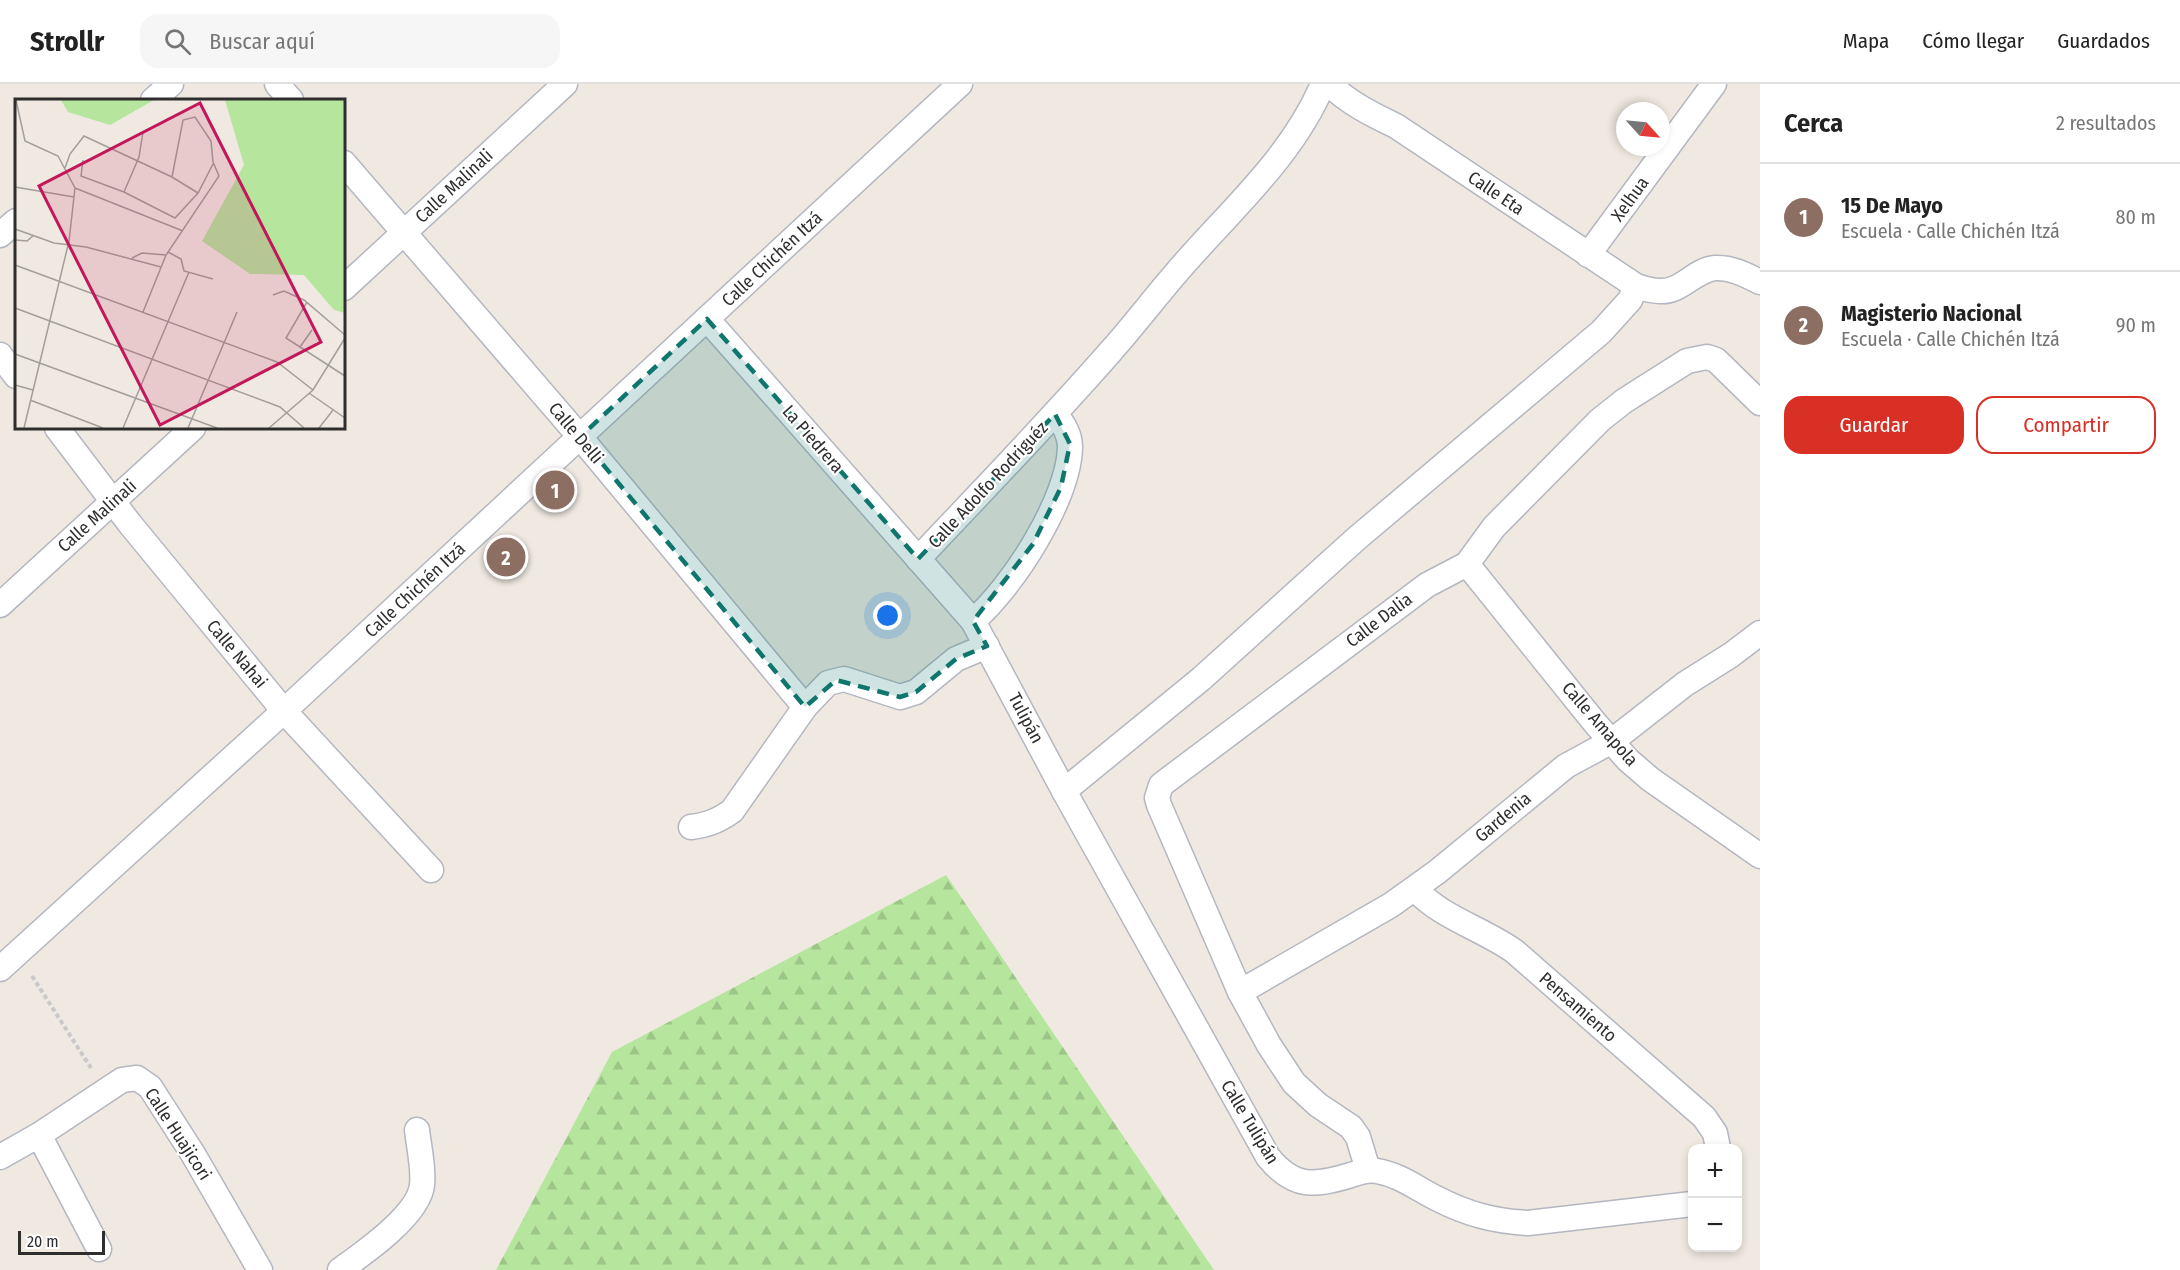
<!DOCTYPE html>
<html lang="es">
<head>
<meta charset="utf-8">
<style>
	body { margin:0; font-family:"Fira Sans Condensed",sans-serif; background:#f6f6f6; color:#222 }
	.controls { position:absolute; right:18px; bottom:18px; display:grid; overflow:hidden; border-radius:12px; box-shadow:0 3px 9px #0003 }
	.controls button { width:54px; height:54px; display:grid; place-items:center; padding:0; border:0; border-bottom:2px solid #e0e0e0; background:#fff; color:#222; font:30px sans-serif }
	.compass { position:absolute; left:1616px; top:18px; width:54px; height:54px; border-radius:50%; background:#fff; box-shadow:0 3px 9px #0003; rotate:117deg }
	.scale { position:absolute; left:18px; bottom:15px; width:87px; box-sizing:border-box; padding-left:6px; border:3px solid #2e2e2e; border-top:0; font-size:16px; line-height:21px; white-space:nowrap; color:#2e2e2e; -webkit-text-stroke:4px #fff; paint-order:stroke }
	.you { position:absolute; left:888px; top:532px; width:21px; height:21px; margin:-15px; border:4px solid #fff; border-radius:50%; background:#1a73e8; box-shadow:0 0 0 9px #1a73e833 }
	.badge { display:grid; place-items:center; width:39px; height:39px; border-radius:50%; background:#d93025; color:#fff; font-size:20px; font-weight:700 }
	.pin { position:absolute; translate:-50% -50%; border:3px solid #fff; box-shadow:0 2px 6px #0006 }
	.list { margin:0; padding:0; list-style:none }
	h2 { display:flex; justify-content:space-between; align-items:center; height:78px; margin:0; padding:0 24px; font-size:26px }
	h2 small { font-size:20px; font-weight:400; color:#767676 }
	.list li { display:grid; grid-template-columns:39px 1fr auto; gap:18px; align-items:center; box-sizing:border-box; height:108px; padding:0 24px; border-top:2px solid #e0e0e0 }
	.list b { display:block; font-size:22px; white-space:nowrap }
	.list p { margin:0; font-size:20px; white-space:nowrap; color:#767676 }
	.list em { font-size:20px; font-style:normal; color:#767676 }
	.actions { display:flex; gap:12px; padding:18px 24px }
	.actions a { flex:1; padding:14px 0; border:2px solid #d93025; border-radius:18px; text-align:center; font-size:21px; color:#d93025 }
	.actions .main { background:#d93025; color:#fff }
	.icon { flex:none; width:33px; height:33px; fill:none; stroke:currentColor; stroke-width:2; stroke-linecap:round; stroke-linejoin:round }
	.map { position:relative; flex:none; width:1760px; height:1186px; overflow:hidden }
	header { display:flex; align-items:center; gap:36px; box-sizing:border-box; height:84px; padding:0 30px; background:#fff; border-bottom:2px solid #e0e0e0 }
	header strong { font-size:28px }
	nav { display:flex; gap:33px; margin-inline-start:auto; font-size:21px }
	.search { width:420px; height:54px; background:#f6f6f6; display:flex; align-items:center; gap:15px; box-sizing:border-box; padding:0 21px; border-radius:18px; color:#767676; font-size:22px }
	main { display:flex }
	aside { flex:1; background:#fff }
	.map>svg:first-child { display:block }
	.forest { fill:url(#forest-firs) }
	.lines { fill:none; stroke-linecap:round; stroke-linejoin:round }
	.minor-casing { stroke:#b4b7c1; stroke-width:27 }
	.path { stroke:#c9c9c9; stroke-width:4; stroke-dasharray:4.5 3; stroke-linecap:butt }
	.minor { stroke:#fff; stroke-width:24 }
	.marked { fill:#0f766e; fill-opacity:0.2; stroke:#0f766e; stroke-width:4.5; stroke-dasharray:12 8; stroke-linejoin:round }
	.labels { text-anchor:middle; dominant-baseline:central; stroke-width:4.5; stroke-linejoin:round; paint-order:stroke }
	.street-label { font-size:18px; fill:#2e2e2e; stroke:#fff }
	.inset-road { fill:none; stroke:#a29e99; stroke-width:1.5 }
	.view { fill:#c2185b; fill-opacity:0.15; stroke:#c2185b; stroke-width:3 }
	.inset-edge { fill:none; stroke:#2e2e2e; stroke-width:3 }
</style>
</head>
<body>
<header>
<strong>Strollr</strong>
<div class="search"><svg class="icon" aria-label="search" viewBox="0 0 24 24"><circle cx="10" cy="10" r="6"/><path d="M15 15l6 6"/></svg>Buscar aquí</div>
<nav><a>Mapa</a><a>Cómo llegar</a><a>Guardados</a></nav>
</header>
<main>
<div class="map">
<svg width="1760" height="1186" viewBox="0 0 1760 1186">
	<defs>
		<pattern id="forest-firs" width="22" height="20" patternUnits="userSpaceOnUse" patternTransform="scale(1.5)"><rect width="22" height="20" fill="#b6e59e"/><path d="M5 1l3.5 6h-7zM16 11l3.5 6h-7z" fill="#9dc588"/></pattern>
	</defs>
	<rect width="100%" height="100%" fill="#efe9e1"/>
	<polygon class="forest" points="946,791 1214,1186 496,1186 612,968"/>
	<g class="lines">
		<g class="minor-casing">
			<g id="minor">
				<polyline points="277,0 291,16"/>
				<path d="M 1329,0 C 1349,19 1371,30 1396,42 L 1636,202 C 1643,204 1651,207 1659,207 C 1681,209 1694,186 1715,184 C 1731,183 1746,191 1760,198"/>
				<polyline points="153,16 171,0"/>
				<polyline points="344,79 580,353 805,623"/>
				<polyline points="0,151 16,137"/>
				<polyline points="1588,171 1714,0"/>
				<polyline points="344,204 565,0"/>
				<path d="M 707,235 L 973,537 L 1064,707 L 1268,1073 C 1294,1105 1315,1102 1351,1091 C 1360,1088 1368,1085 1377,1087 C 1400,1091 1416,1104 1436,1114 C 1467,1130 1493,1137 1528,1139 L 1692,1120"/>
				<polyline points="0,271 16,292"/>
				<polyline points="57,344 130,440 284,627 431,786"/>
				<path d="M 918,475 C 983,406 1049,338 1111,267 C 1136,239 1159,208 1184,180 C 1234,123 1293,71 1323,0"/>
				<polyline points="1467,480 1595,639 1628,676 1650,695 1760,772"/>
				<polyline points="0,521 193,344"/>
				<path d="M 973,537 C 1012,504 1069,415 1070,363 C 1070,350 1063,339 1055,330"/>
				<polyline points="1064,707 1201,595 1356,455 1601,248 1630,216 1636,202"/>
				<path d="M 691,743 C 707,741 718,737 732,727 L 805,623 L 828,599 L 844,595 L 900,613 L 916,608 L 956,575 L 987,562"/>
				<path d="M 1415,805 C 1442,834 1481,844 1514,867 L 1704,1033 L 1715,1049 L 1718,1064"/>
				<polyline points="0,885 284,627 960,0"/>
				<polyline points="1240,908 1391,821 1437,788 1566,682 1612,657 1685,600 1731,571 1760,549"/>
				<polyline points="39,1051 99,1165"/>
				<polyline points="0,1073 39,1051 122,996 137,994 150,1003 193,1070 260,1186"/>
				<polyline points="1368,1086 1358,1053 1351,1043 1318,1021 1294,999 1269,961 1240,908 1159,721 1157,714 1161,701 1427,501 1467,480 1494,443 1600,336 1624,317 1687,277 1707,273 1716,276 1760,319"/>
				<path d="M 340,1186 C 364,1169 419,1131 422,1101 C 424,1084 419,1064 417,1046"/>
			</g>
		</g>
		<polyline class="path" points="32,892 91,984"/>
		<use href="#minor" class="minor"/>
	</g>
	<path class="marked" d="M 707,235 L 918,475 L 1055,330 L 1070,360 L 1061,403 L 1033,460 L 973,537 L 987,562 L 956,575 L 916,608 L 900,613 L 836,596 L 805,623 L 580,353 Z"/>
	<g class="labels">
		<g class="street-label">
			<text transform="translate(454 102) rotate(-43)">Calle Malinali</text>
			<text transform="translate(1496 109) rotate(34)">Calle Eta</text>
			<text transform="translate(1630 115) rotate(-54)">Xelhua</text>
			<text transform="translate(772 175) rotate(-43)">Calle Chichén Itzá</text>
			<text transform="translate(576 349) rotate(50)">Calle Delli</text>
			<text transform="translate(813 355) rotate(49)">La Piedrera</text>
			<text transform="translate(988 401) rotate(-47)">Calle Adolfo Rodriguéz</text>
			<text transform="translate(97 432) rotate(-42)">Calle Malinali</text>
			<text transform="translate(415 506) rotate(-43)">Calle Chichén Itzá</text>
			<text transform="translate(1379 536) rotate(-37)">Calle Dalia</text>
			<text transform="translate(237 570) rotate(50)">Calle Nahai</text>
			<text transform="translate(1026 634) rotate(62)">Tulipán</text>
			<text transform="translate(1600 640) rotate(49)">Calle Amapola</text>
			<text transform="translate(1503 733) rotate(-40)">Gardenia</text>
			<text transform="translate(1578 923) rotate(41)">Pensamiento</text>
			<text transform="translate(1250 1038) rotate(59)">Calle Tulipán</text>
			<text transform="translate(178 1050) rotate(57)">Calle Huajicori</text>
		</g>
	</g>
	<g transform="translate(15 15)">
		<rect width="330" height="330" fill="#efe9e1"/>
		<path d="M 46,1 L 139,1 L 95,26 L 53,13 ZM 210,1 L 330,1 L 330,214 L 319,211 L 289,176 L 235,175 L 187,142 L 229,66 Z" fill="#b6e59e"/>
		<path class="inset-road" d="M 1,1 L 10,42 L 43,57 L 60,89 L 54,142 L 9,329M 68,61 L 66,77 L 109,93 L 160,119 L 183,94 L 198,65M 50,69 L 55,55 L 69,37 L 157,78 L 183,94M 0,88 L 59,98M 60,89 L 168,132M 109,93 L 124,58 L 128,33M 0,130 L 39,144 L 71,148 L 146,168M 0,141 L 12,142 L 19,136M 153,153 L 166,160 L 169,172 L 198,180M 117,159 L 127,154 L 151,156M 0,166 L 262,263 L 298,291M 258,196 L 269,192 L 289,201 L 330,236M 292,203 L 271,239 L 330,277M 0,209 L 265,308 L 289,329M 128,213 L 151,156 L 204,77 L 198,63 L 196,42 L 180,18 L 168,21 L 157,78M 285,248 L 297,231M 0,255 L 202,329M 0,286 L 18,291M 294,294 L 330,319M 15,301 L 88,329M 108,329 L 174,173M 173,329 L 222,213M 254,329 L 298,291 L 330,239M 304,329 L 318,311"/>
		<path class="view" d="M 185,4 L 306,243 L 145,326 L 24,87 Z"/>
		<rect width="330" height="330" class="inset-edge"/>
	</g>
</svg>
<div class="controls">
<button>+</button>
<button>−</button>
</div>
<svg class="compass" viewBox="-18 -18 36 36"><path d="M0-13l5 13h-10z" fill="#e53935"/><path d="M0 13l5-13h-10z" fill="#767676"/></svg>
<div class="scale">20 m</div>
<div class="you"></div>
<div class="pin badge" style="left:555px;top:406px;background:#8d6e63">1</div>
<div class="pin badge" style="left:506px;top:473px;background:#8d6e63">2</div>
</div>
<aside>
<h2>Cerca<small>2 resultados</small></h2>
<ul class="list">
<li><span class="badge" style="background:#8d6e63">1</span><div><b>15 De Mayo</b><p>Escuela · Calle Chichén Itzá</p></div><em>80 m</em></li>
<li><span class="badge" style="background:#8d6e63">2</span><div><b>Magisterio Nacional</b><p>Escuela · Calle Chichén Itzá</p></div><em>90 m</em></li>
</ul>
<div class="actions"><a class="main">Guardar</a><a>Compartir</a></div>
</aside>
</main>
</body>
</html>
